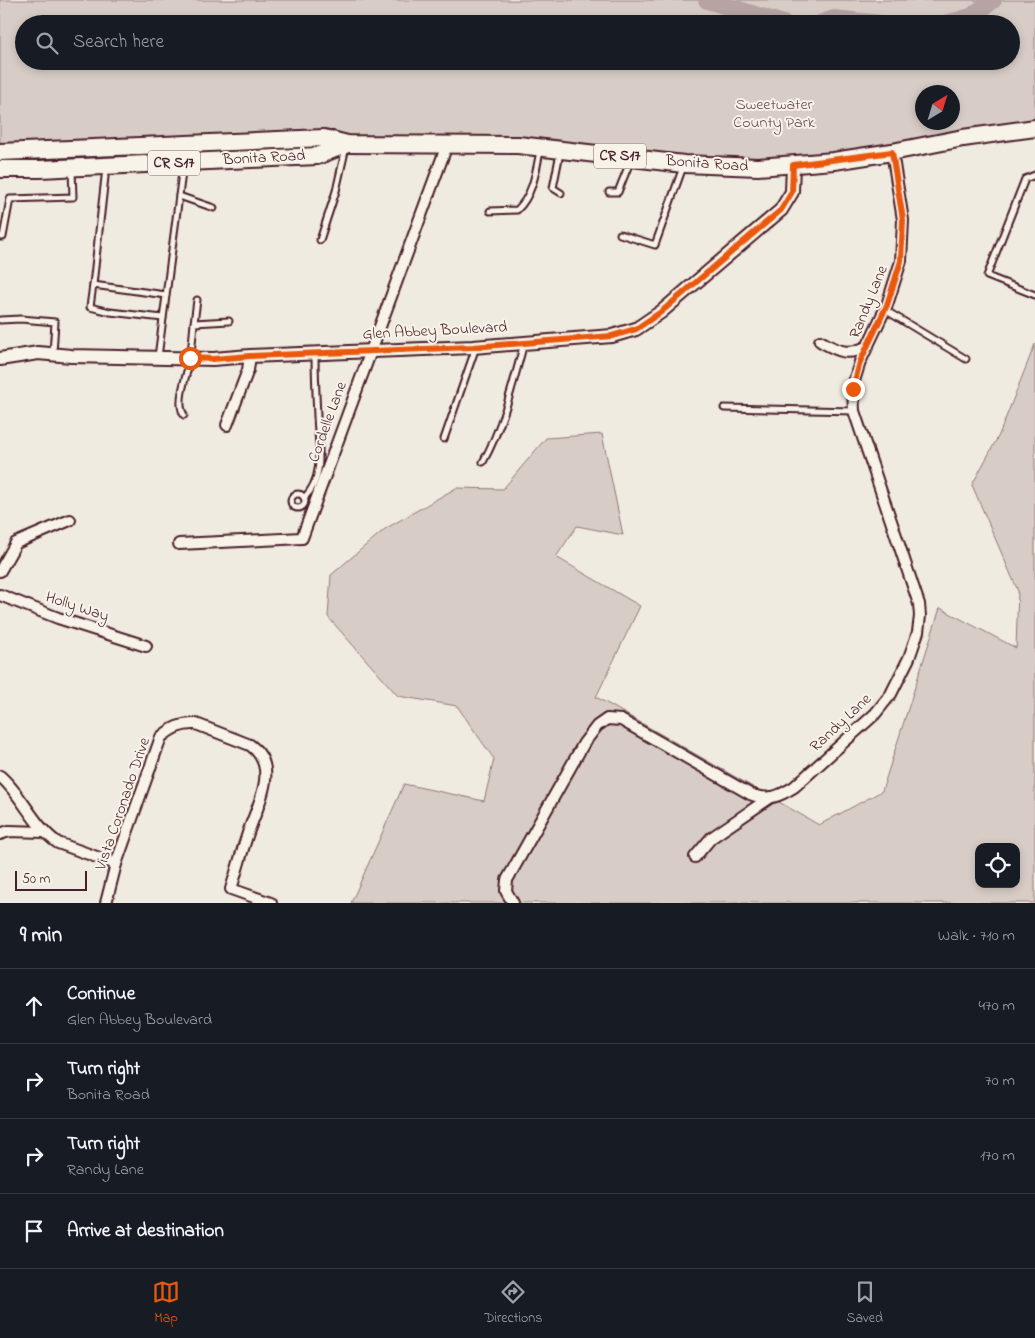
<!DOCTYPE html>
<html lang="en">
<head>
<meta charset="utf-8">
<style>
	body { margin:0; font-family:"Indie Flower",sans-serif; background:#242831; color:#f1f3f6 }
	.controls { position:absolute; right:15px; bottom:15px; display:grid; overflow:hidden; border-radius:10px; box-shadow:0 2px 8px #0003 }
	.controls button { width:45px; height:45px; display:grid; place-items:center; padding:0; border:0; border-bottom:1px solid #363941; background:#171b24; color:#f1f3f6; font:25px sans-serif }
	.compass { position:absolute; left:915px; top:85px; width:45px; height:45px; border-radius:50%; background:#171b24; box-shadow:0 2px 8px #0003; rotate:38deg }
	.scale { position:absolute; left:15px; bottom:12px; width:72px; box-sizing:border-box; padding-left:5px; border:2px solid #4a1f2b; border-top:0; font-size:14px; line-height:18px; white-space:nowrap; color:#4a1f2b; -webkit-text-stroke:4px #f7f3e8; paint-order:stroke }
	.stop { position:absolute; width:15px; height:15px; margin:-11px; border:4px solid #ea580c; border-radius:50%; background:#fff }
	.stop.end { background:#ea580c; border-color:#fff; box-shadow:0 1px 5px #0008 }
	.list { margin:0; padding:0; list-style:none }
	h2 { display:flex; justify-content:space-between; align-items:center; height:65px; margin:0; padding:0 20px; font-size:21px }
	h2 small { font-size:16px; font-weight:400; color:#9ea1a6 }
	.list li { display:grid; grid-template-columns:32px 1fr auto; gap:15px; align-items:center; box-sizing:border-box; height:75px; padding:0 20px; border-top:1px solid #363941 }
	.list b { display:block; font-size:19px; white-space:nowrap }
	.list p { margin:0; font-size:16px; white-space:nowrap; color:#9ea1a6 }
	.list em { font-size:16px; font-style:normal; color:#9ea1a6 }
	.icon { flex:none; width:28px; height:28px; fill:none; stroke:currentColor; stroke-width:2; stroke-linecap:round; stroke-linejoin:round }
	.map { position:relative; flex:none; width:1035px; height:903px; overflow:hidden }
	.search { position:absolute; background:#171b24; box-shadow:0 2px 8px #0003; left:15px; right:15px; top:15px; height:55px; display:flex; align-items:center; gap:12px; box-sizing:border-box; padding:0 18px; border-radius:28px; color:#9ea1a6; font-size:19px }
	.sheet { height:365px; background:#171b24 }
	nav { display:flex; justify-content:space-around; align-items:center; box-sizing:border-box; height:70px; border-top:1px solid #363941; background:#171b24; font-size:14px; color:#9ea1a6 }
	nav a { display:grid; justify-items:center; gap:2px }
	nav .on { color:#ea580c }
	.map>svg:first-child { display:block }
	.green { fill:#d8cdc6; stroke:#917678; fill-rule:evenodd }
	.lines { fill:none; stroke-linecap:round; stroke-linejoin:round }
	.river { stroke:#b7a4a2; stroke-width:18 }
	.service-casing { stroke:#4a1f2b; stroke-width:9 }
	.minor-casing { stroke:#4a1f2b; stroke-width:14 }
	.tertiary-casing { stroke:#4a1f2b; stroke-width:16 }
	.primary-casing { stroke:#4a1f2b; stroke-width:20 }
	.service { stroke:#f7f3e8; stroke-width:5 }
	.minor { stroke:#f7f3e8; stroke-width:10 }
	.tertiary { stroke:#f7f3e8; stroke-width:12 }
	.primary { stroke:#f7f3e8; stroke-width:16 }
	.route { stroke:#ea580c; stroke-width:6 }
	.labels { text-anchor:middle; dominant-baseline:central; stroke-width:4; stroke-linejoin:round; paint-order:stroke }
	.shield { fill:#f7f3e8; stroke:#7e5f64; stroke-width:1 }
	.shield-label { font-size:15px; font-weight:bold; fill:#4a1f2b }
	.park-label { font-size:16px; fill:#6e4a52; stroke:#f7f3e8 }
	.street-label { font-size:16px; fill:#4a1f2b; stroke:#f7f3e8 }
</style>
</head>
<body>
<div class="map">
<svg width="1035" height="903" viewBox="0 0 1035 903">
	<rect width="100%" height="100%" fill="#f0ebe0"/>
	<filter id="ink" filterUnits="userSpaceOnUse"><feTurbulence type="fractalNoise" baseFrequency=".02" numOctaves="2"/><feDisplacementMap in="SourceGraphic" scale="10" xChannelSelector="R" yChannelSelector="G"/><feConvolveMatrix kernelMatrix="1 2 1 2 8 2 1 2 1" color-interpolation-filters="sRGB"/></filter>
	<g filter="url(#ink)">
		<g class="green">
			<path d="M 0,0 L 1035,0 L 1035,128 L 793,166 L 447,144 L 39,163 L 0,162 ZM 24,24 L 1011,24 L 1011,61 L 24,61 ZM 922,92 L 952,92 L 952,122 L 922,122 Z"/>
			<path d="M 1035,344 L 1035,903 L 351,903 L 404,784 L 484,801 L 494,759 L 457,706 L 398,696 L 328,617 L 331,575 L 385,529 L 456,488 L 503,489 L 546,438 L 602,434 L 623,535 L 577,526 L 556,557 L 640,606 L 596,697 L 819,825 L 882,791 L 940,608 L 1016,648 L 1018,591 L 972,485 L 999,435 ZM 979,847 L 1016,847 L 1016,884 L 979,884 Z"/>
		</g>
		<g class="lines">
			<g class="river">
				<polyline points="707,0 784,24"/>
				<polyline points="820,24 834,19 880,24"/>
				<polyline points="946,24 971,17 993,0"/>
			</g>
			<g class="service-casing">
				<g id="service">
					<polyline points="560,153 553,188 561,193"/>
					<polyline points="106,168 93,285 166,295"/>
					<polyline points="1035,175 1025,179 987,276 1035,295"/>
					<polyline points="609,192 618,192 630,162"/>
					<polyline points="179,196 214,208"/>
					<path d="M 490,211 L 517,210 C 533,195 536,171 540,151"/>
					<polyline points="620,234 655,245 683,167"/>
					<polyline points="0,237 3,237 10,199 73,197 72,170"/>
					<polyline points="320,240 336,191 346,147"/>
					<polyline points="93,285 90,307 110,312 163,318"/>
					<polyline points="885,310 966,359"/>
					<polyline points="0,320 21,319 55,322 53,354"/>
					<polyline points="194,323 197,300"/>
					<polyline points="158,357 183,165"/>
					<polyline points="724,408 854,411"/>
					<path d="M 184,415 C 175,402 188,373 190,358 C 192,347 193,335 194,323 L 229,321"/>
					<polyline points="444,439 476,347"/>
					<path d="M 483,462 C 503,426 513,384 524,343"/>
					<circle cx="298" cy="501" r="7"/>
					<path d="M 304,498 C 326,477 318,443 317,416 C 316,395 315,375 315,354"/>
				</g>
			</g>
			<g class="minor-casing">
				<g id="minor">
					<path d="M 820,341 C 838,351 848,357 868,346"/>
					<polyline points="227,425 248,370 250,356"/>
					<polyline points="179,544 302,538 447,145"/>
					<polyline points="0,571 16,543 70,520"/>
					<polyline points="0,595 58,618 146,646"/>
					<path d="M 0,776 C 23,796 34,827 58,843 L 116,864"/>
					<polyline points="0,834 9,831 44,832"/>
					<polyline points="695,857 711,838 771,797"/>
					<path d="M 106,903 L 116,864 L 161,737 C 172,728 182,723 196,724 L 250,745 C 281,767 257,806 248,833 C 242,851 237,870 231,889 L 271,903"/>
					<path d="M 513,903 L 506,891 L 507,880 L 584,743 L 597,726 L 607,719 L 621,720 L 750,794 C 769,801 778,797 794,787 L 875,714 L 891,694 L 909,658 L 918,632 L 920,616 L 919,604 L 854,411 L 853,389 L 854,381 L 860,362 L 887,305 L 901,261 L 903,220 L 892,152"/>
				</g>
			</g>
			<g class="tertiary-casing">
				<polyline id="tertiary" points="0,359 38,353 71,356 213,359 250,356 473,347 612,336 636,329 661,312 781,210 792,192 793,165"/>
			</g>
			<g class="primary-casing">
				<g id="primary">
					<polyline points="0,152 324,138 347,144 518,145 684,164 758,167 834,161 892,152 963,138 1035,128"/>
					<polyline points="0,169 40,169 317,156 347,144"/>
				</g>
			</g>
			<use href="#service" class="service"/>
			<use href="#minor" class="minor"/>
			<use href="#tertiary" class="tertiary"/>
			<use href="#primary" class="primary"/>
		</g>
	</g>
	<g class="lines" filter="url(#ink)">
		<polyline class="route" points="190,358 213,359 250,356 473,347 612,336 636,329 661,312 781,210 792,192 793,165 892,152 903,220 901,261 887,305 860,362 853,389"/>
	</g>
	<g class="labels">
		<g class="shield">
			<rect x="594" y="143.5" width="52" height="25" rx="4"/>
			<rect x="148" y="150.5" width="52" height="25" rx="4"/>
		</g>
		<g class="shield-label">
			<text x="620" y="156">CR S17</text>
			<text x="174" y="163">CR S17</text>
		</g>
		<g class="park-label">
			<text x="774" y="105">Sweetwater<tspan x="774" dy="18">County Park</tspan></text>
		</g>
		<g class="street-label">
			<text transform="translate(264 158) rotate(-3)">Bonita Road</text>
			<text transform="translate(707 164) rotate(4)">Bonita Road</text>
			<text transform="translate(869 302) rotate(-68)">Randy Lane</text>
			<text transform="translate(435 331) rotate(-3)">Glen Abbey Boulevard</text>
			<text transform="translate(328 422) rotate(-70)">Cordelle Lane</text>
			<text transform="translate(77 607) rotate(18)">Holly Way</text>
			<text transform="translate(841 723) rotate(-43)">Randy Lane</text>
			<text transform="translate(123 804) rotate(-71)">Vista Coronado Drive</text>
		</g>
	</g>
</svg>
<div class="controls">
<button><svg class="icon" aria-label="locate" viewBox="0 0 24 24"><circle cx="12" cy="12" r="6"/><path d="M12 2v4M12 18v4M2 12h4M18 12h4"/></svg></button>
</div>
<svg class="compass" viewBox="-18 -18 36 36"><path d="M0-13l5 13h-10z" fill="#e53935"/><path d="M0 13l5-13h-10z" fill="#9ea1a6"/></svg>
<div class="scale">50 m</div>
<div class="stop" style="left:190px;top:358px"></div>
<div class="stop end" style="left:853px;top:389px"></div>
<div class="search"><svg class="icon" aria-label="search" viewBox="0 0 24 24"><circle cx="10" cy="10" r="6"/><path d="M15 15l6 6"/></svg>Search here</div>
</div>
<section class="sheet">
<h2>9 min<small>Walk · 710 m</small></h2>
<ul class="list">
<li><svg class="icon" aria-label="ahead" viewBox="0 0 24 24"><path d="M12 20V5M6 11l6-6 6 6"/></svg><div><b>Continue</b><p>Glen Abbey Boulevard</p></div><em>470 m</em></li>
<li><svg class="icon" aria-label="right" viewBox="0 0 24 24"><path d="M7 20v-9h11M14 6l5 5-5 5"/></svg><div><b>Turn right</b><p>Bonita Road</p></div><em>70 m</em></li>
<li><svg class="icon" aria-label="right" viewBox="0 0 24 24"><path d="M7 20v-9h11M14 6l5 5-5 5"/></svg><div><b>Turn right</b><p>Randy Lane</p></div><em>170 m</em></li>
<li><svg class="icon" aria-label="arrive" viewBox="0 0 24 24"><path d="M6 21V4h12l-3 4 3 4H6"/></svg><div><b>Arrive at destination</b></div></li>
</ul>
</section>
<nav>
<a class="on"><svg class="icon" aria-label="map" viewBox="0 0 24 24"><path d="M3 6l6-2 6 2 6-2v14l-6 2-6-2-6 2zM9 4v14M15 6v14"/></svg>Map</a>
<a><svg class="icon" aria-label="directions" viewBox="0 0 24 24"><path d="M12 3l9 9-9 9-9-9zM9 14v-3h6M13 9l2 2-2 2"/></svg>Directions</a>
<a><svg class="icon" aria-label="saved" viewBox="0 0 24 24"><path d="M7 4h10v16l-5-4-5 4z"/></svg>Saved</a>
</nav>
</body>
</html>
